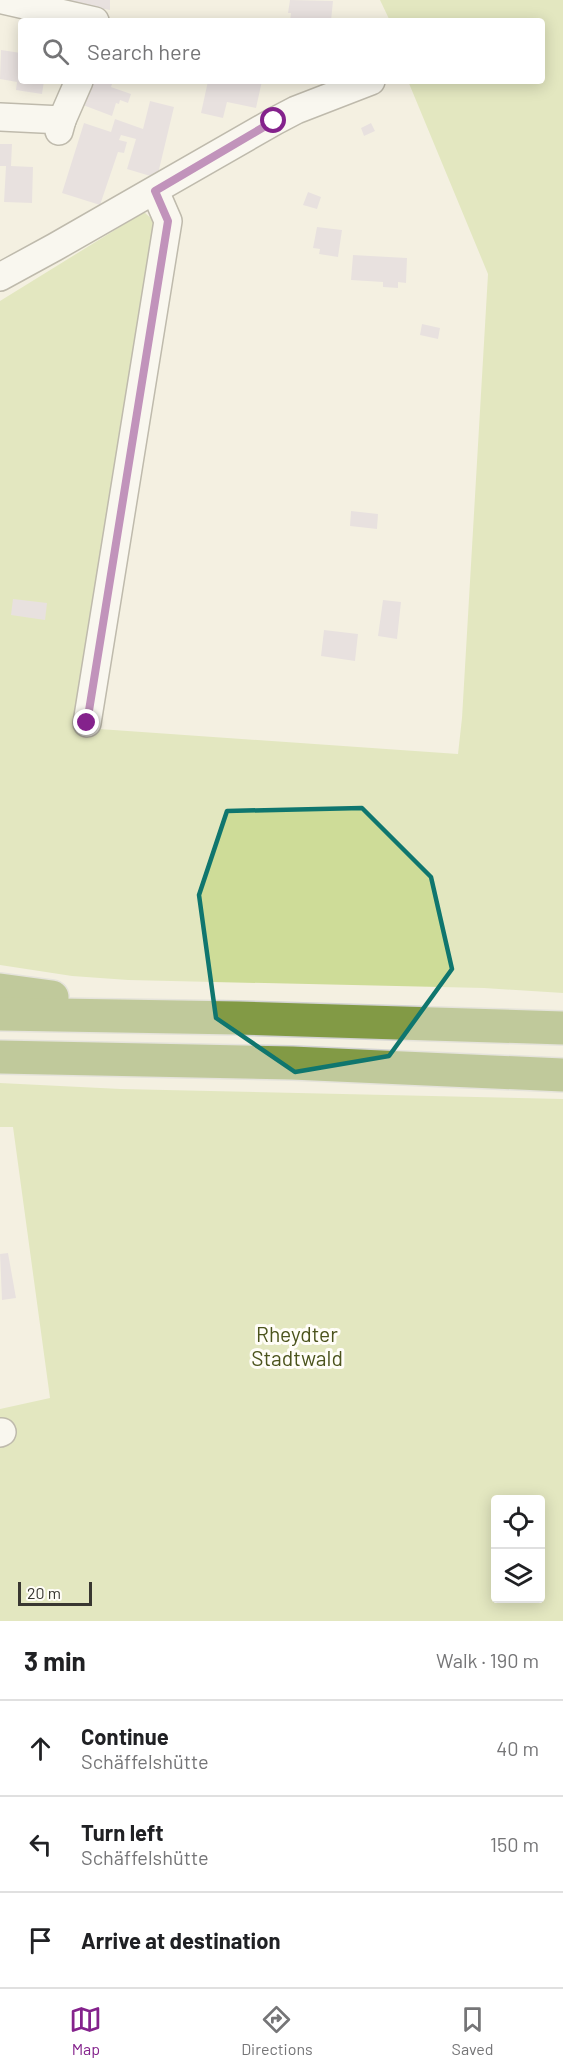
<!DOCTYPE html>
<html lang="en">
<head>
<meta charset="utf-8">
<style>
	body { margin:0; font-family:Barlow,sans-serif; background:#f2f2f2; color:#202124 }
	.controls { position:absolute; right:18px; bottom:18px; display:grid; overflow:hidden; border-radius:6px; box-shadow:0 3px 15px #0003 }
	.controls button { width:54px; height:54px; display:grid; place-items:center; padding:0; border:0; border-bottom:2px solid #e0e0e0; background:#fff; color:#202124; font:30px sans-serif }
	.scale { position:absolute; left:18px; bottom:15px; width:74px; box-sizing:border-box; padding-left:6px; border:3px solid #393731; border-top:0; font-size:16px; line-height:21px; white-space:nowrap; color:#393731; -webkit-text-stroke:4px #fffdf7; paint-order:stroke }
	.stop { position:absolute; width:18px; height:18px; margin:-14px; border:4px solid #84228c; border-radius:50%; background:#fff }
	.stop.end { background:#84228c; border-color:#fff; box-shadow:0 2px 6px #0008 }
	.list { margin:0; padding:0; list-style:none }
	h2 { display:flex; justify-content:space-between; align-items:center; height:78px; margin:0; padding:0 24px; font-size:26px }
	h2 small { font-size:20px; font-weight:400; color:#757577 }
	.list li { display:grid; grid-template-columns:39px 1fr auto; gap:18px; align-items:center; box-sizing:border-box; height:96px; padding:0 24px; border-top:2px solid #e0e0e0 }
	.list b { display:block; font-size:22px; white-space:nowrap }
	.list p { margin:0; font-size:20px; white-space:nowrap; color:#757577 }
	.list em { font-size:20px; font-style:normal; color:#757577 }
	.icon { flex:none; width:33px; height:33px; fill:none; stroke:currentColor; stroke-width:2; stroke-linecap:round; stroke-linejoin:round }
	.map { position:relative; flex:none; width:563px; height:1621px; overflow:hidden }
	.search { position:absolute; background:#fff; box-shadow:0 3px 15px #0003; left:18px; right:18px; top:18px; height:66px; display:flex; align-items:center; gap:15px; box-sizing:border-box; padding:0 21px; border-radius:6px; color:#757577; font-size:22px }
	.sheet { height:366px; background:#fff }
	nav { display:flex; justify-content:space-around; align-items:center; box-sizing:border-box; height:84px; border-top:2px solid #e0e0e0; background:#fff; font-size:16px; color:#757577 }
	nav a { display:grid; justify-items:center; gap:3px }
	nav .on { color:#84228c }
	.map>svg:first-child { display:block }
	.green { fill:#cedc98; fill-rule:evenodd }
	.building { fill:#dacfdb }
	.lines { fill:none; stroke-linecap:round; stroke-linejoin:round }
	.minor-casing { stroke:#7e796c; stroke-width:30 }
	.motorway-casing { stroke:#d3d3d2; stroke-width:36 }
	.minor { stroke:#fff; stroke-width:27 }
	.motorway { stroke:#829a45; stroke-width:33 }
	.route { stroke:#84228c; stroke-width:8 }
	.marked { fill:none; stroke:#0f766e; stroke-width:4.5; stroke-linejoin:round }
	.labels { text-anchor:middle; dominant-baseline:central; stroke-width:6; stroke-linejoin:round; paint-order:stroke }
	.park-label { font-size:21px; fill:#4b531c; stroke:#fffdf7 }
</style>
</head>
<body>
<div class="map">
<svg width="563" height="1621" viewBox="0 0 563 1621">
	<rect width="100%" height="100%" fill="#f4f0e1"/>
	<g class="green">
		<polygon points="380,0 563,0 563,993 484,988 128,980 72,976 0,965 0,301 144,212 162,228 85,728 458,754 462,718 488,274 408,81 542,81 542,21 390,21"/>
		<path d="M 0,1083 L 121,1089 L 563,1099 L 563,1621 L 0,1621 L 0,1409 L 50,1398 L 13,1127 L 0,1127 ZM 496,1500 L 540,1500 L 540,1598 L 496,1598 Z"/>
	</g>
	<g class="building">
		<polygon points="59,0 110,0 110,10 59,1"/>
		<polygon points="290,0 333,1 331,21 290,21 291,13 288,13"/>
		<polygon points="1,50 21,53 21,81 44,81 42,94 16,90 17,82 0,79"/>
		<polygon points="92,81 113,81 111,87 131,94 128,103 120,100 119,104 116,103 112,116 83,105"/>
		<polygon points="208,81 262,81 256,108 227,102 223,118 201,113"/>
		<polygon points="150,101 174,107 157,178 127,169 136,139 121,135 119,140 127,142 124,153 118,152 100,205 62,193 84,123 111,132 115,119 143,129"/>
		<polygon points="371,123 375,131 364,136 361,128"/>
		<polygon points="0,144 12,144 11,166 33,167 32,203 4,202 6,166 0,166"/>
		<polygon points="308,192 321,197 317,209 303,205"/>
		<polygon points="317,227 342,230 338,257 319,254 320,249 313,248"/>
		<polygon points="353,255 407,258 406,283 398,282 398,288 383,287 383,282 351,280"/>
		<polygon points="422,324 440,328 438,339 420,335"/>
		<polygon points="351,511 378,514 377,529 350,526"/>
		<polygon points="13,599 47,603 45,620 11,615"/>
		<polygon points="383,600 401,602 397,639 378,636"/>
		<polygon points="324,630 358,634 355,661 321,656"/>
		<polygon points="8,1253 16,1298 2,1300 0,1254"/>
	</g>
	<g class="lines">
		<g class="minor-casing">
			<g id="minor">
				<polyline points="3,0 95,21"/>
				<polyline points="0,117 62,120 59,131"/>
				<polyline points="62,120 79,81"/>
				<polyline points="0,277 55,247 275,121 296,110 371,81"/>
				<polyline points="87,723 168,221 155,191"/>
				<polyline points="0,1433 2,1432"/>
			</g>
		</g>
		<g class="motorway-casing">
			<g id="motorway">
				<polyline points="0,990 52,997"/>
				<polyline points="0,1014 238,1018 563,1028"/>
				<polyline points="0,1057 292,1063 563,1075"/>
			</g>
		</g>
		<use href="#minor" class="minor"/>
		<use href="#motorway" class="motorway"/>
	</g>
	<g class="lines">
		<polyline class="route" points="87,723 168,221 155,191 274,121"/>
	</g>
	<path d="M0 0H563V1621H0ZM 362,808 L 431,877 L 452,969 L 389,1056 L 295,1072 L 216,1018 L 199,895 L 227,811 Z" fill="#f4f0e1" fill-opacity=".55" fill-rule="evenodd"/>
	<path class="marked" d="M 362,808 L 431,877 L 452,969 L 389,1056 L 295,1072 L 216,1018 L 199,895 L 227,811 Z"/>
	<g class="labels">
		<g class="park-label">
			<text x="297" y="1333">Rheydter<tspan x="297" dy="24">Stadtwald</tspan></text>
		</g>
	</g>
</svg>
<div class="controls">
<button><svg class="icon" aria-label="locate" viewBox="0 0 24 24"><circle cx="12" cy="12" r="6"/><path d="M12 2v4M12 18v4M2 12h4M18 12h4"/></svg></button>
<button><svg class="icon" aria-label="layers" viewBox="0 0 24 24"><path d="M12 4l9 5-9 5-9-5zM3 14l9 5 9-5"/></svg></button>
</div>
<div class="scale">20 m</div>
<div class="stop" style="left:274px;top:121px"></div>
<div class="stop end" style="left:87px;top:723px"></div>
<div class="search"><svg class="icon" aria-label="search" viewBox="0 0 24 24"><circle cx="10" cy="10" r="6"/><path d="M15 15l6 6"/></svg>Search here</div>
</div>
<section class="sheet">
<h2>3 min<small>Walk · 190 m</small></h2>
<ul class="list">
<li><svg class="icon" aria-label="ahead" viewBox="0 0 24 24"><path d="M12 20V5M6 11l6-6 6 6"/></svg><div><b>Continue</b><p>Schäffelshütte</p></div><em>40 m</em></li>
<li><svg class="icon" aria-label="left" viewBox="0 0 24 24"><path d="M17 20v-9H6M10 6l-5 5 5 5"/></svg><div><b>Turn left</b><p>Schäffelshütte</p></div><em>150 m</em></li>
<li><svg class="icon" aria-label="arrive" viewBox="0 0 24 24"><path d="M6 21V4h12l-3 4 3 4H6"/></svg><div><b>Arrive at destination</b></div></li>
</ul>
</section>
<nav>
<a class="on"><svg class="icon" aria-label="map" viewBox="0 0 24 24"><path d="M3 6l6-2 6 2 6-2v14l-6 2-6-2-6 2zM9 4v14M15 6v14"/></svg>Map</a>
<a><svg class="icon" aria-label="directions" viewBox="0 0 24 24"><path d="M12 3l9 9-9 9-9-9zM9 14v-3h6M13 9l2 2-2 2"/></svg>Directions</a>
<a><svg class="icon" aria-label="saved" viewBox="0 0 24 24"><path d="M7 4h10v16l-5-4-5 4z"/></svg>Saved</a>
</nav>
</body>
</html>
